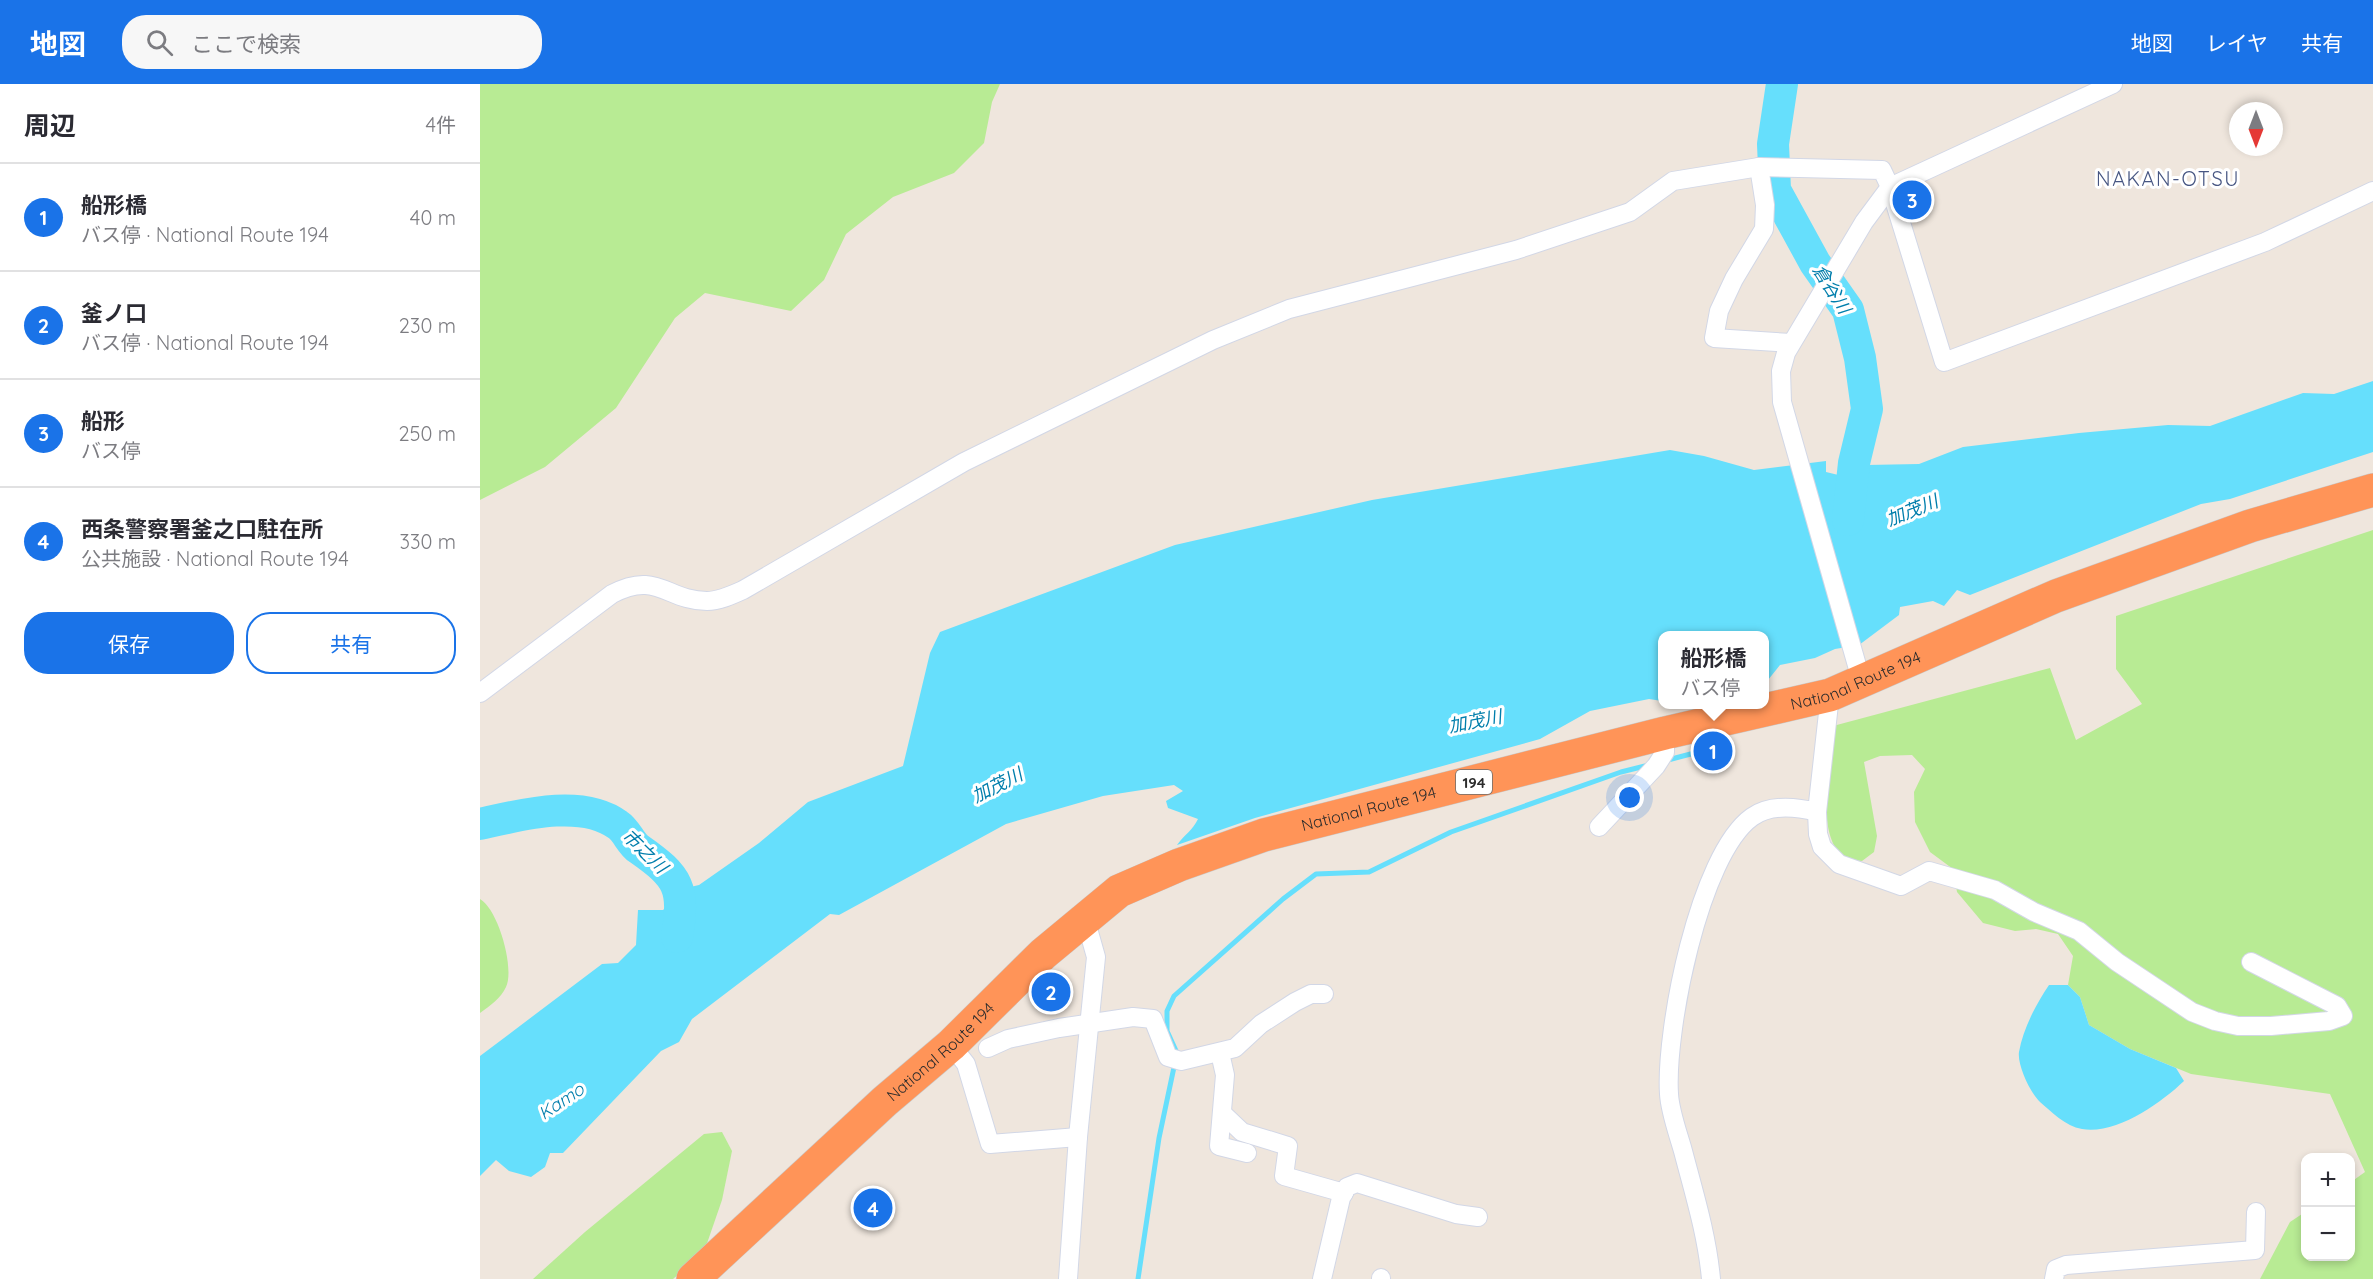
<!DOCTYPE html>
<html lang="ja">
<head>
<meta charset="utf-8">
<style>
	body { margin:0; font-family:Quicksand,"Noto Sans JP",sans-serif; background:#f7f7f7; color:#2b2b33 }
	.controls { position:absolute; right:18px; bottom:18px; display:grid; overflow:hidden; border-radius:12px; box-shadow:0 3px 9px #0003 }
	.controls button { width:54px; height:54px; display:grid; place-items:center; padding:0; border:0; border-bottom:2px solid #e1e1e2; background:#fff; color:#2b2b33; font:30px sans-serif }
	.compass { position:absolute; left:1749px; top:18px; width:54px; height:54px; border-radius:50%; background:#fff; box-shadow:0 3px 9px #0003; rotate:180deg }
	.you { position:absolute; left:1150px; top:714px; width:21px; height:21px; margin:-15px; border:4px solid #fff; border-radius:50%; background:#1a73e8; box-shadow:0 0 0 9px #1a73e833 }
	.badge { display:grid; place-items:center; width:39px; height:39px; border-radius:50%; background:#1a73e8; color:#fff; font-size:20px; font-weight:700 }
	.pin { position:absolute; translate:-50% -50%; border:3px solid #fff; box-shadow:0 2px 6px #0006 }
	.popup { position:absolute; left:1178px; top:547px; width:111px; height:78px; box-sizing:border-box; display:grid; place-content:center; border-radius:12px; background:#fff; filter:drop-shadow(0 2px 4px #0005); font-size:20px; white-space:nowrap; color:#7c7c81 }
	.popup b { font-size:22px; color:#2b2b33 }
	.popup::after { content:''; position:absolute; left:50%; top:100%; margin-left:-12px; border:12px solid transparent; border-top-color:#fff }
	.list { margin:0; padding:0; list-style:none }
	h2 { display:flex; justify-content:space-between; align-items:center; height:78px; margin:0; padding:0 24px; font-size:26px }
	h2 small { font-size:20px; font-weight:400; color:#7c7c81 }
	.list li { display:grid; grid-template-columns:39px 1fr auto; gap:18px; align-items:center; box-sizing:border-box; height:108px; padding:0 24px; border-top:2px solid #e1e1e2 }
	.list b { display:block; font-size:22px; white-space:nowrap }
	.list p { margin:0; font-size:20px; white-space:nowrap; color:#7c7c81 }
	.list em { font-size:20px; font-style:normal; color:#7c7c81 }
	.actions { display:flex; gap:12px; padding:18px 24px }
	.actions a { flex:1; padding:14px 0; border:2px solid #1a73e8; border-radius:24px; text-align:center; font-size:21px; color:#1a73e8 }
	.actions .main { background:#1a73e8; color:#fff }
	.icon { flex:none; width:33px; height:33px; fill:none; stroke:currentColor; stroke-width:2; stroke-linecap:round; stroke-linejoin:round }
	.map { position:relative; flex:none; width:1893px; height:1195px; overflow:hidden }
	header { display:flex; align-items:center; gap:36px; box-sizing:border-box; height:84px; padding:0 30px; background:#1a73e8; color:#fff }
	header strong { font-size:28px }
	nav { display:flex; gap:33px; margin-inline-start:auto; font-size:21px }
	.search { width:420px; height:54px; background:#f7f7f7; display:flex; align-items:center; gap:15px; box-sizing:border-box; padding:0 21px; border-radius:24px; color:#7c7c81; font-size:22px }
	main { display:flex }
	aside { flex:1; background:#fff }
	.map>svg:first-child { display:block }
	.green { fill:#b8eb94 }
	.water { fill:#66dffc }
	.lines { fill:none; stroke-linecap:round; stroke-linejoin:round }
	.stream { stroke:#66dffc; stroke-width:5 }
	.river { stroke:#66dffc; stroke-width:32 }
	.street-casing { stroke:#d2d7e6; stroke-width:20 }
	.highway-casing { stroke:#c8c8c8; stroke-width:34 }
	.street { stroke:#fff; stroke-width:18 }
	.highway { stroke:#ff9458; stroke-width:33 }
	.labels { text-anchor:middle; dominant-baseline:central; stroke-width:6; stroke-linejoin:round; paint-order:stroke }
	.shield { fill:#fff; stroke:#6b6b6b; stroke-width:1.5 }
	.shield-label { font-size:15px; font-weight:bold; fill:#2c2c2c }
	.street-label { font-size:16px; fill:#2c2c2c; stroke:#fff }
	.water-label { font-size:18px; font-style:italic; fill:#007eac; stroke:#fff }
	.quarter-label { font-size:20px; letter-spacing:1.5px; fill:#475682; stroke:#fff }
</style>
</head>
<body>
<header>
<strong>地図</strong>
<div class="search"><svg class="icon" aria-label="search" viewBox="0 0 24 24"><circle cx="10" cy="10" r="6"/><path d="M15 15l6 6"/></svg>ここで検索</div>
<nav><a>地図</a><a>レイヤ</a><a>共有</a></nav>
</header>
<main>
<aside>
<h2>周辺<small>4件</small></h2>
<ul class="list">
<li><span class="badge">1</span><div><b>船形橋</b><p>バス停 · National Route 194</p></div><em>40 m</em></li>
<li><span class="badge">2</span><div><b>釜ノ口</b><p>バス停 · National Route 194</p></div><em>230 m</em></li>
<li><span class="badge">3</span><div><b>船形</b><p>バス停</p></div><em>250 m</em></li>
<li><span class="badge">4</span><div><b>西条警察署釜之口駐在所</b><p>公共施設 · National Route 194</p></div><em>330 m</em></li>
</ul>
<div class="actions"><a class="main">保存</a><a>共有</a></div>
</aside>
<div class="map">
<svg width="1893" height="1195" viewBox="0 0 1893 1195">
	<rect width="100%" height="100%" fill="#efe6dd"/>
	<g class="green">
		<polygon points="0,0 520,0 512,18 504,59 474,89 413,113 366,150 344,196 311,227 225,209 195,234 136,324 65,383 0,416"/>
		<path d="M 1893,446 L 1893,1195 L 1780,1195 L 1810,1138 L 1825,1128 L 1826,1172 L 1870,1172 L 1871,1098 L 1885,1088 L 1850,1010 L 1711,990 L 1650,965 L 1609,941 L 1600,913 L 1588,901 L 1593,872 L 1578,850 L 1556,845 L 1535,847 L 1503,839 L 1477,808 L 1473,785 L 1450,768 L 1435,738 L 1434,708 L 1445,685 L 1432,671 L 1400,672 L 1384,678 L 1397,752 L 1394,768 L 1382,777 C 1376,776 1368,776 1364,773 C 1334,751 1350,676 1353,642 L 1570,584 L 1596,656 L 1662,620 L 1636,585 L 1636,532 Z"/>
		<path d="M 0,815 C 18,825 35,884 26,903 C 21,914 10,922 0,929 Z"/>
		<polygon points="242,1048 252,1067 242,1116 224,1168 193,1195 53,1195 105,1148 224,1050"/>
	</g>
	<g class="water">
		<path d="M 1893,297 L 1893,368 L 1750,415 L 1721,420 L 1490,511 L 1477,506 L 1464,522 L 1453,517 L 1420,523 L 1419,531 L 1379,561 L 1355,565 L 1335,574 L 1300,581 L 1284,601 L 1284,552 L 1182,552 L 1182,617 L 1169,615 L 1110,627 L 1060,655 L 775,734 L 697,761 C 704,751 713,746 718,735 L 688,724 L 686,717 L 703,707 L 694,701 L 623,712 L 526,740 L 359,831 L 350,830 L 212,935 L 199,958 L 181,967 L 83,1069 L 70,1069 L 65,1083 L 51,1093 L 29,1087 L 16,1076 L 0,1092 L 0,972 L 122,880 L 138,879 L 156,861 L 158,826 L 183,826 L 206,804 L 219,801 L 279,759 L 328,718 L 423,682 L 450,569 L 460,548 L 695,461 L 892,416 L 1190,366 L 1224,372 L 1274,386 L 1346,377 L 1346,388 L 1379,396 L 1386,381 L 1439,380 L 1483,363 L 1599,349 L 1688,341 L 1730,342 L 1823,309 L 1854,310 Z"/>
		<path d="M 1569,901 L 1588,901 L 1600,913 L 1609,941 L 1650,965 L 1696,984 L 1704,997 C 1681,1019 1636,1051 1602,1045 C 1585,1042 1572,1028 1560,1018 C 1551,1010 1537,981 1539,968 C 1543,945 1556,920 1569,901 Z"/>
	</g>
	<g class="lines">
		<g class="stream">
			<polyline points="1184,677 1241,662 1247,647"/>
			<polyline points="658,1195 679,1054 697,969 687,947 687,927 694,912 803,815 836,790 889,788 971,748 1141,688 1169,681"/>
		</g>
		<g class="river">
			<polyline points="1302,0 1293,60 1295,106 1335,179 1368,226 1380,274 1387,325 1374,379 1368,436"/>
			<path d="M 0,740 C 40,731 102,714 138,741 C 147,747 150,759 159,765 C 199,793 205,804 197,853"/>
		</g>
		<g class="street-casing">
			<g id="street">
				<polyline points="1633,0 1410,103 1464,278 1785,158 1893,107"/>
				<polyline points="1279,83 1285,121 1284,145 1254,195 1239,227 1234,254 1311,259"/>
				<path d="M 0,609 L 132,510 C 177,486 187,517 227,517 C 239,517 252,511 263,506 L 484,378 L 733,256 L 809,225 L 1036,166 L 1150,128 L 1193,97 L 1279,83 L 1402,86 L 1410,103 L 1384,138 L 1306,269 L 1301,287 L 1302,318 L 1382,599"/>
				<polyline points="1350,611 1337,728 1338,750 1342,763 1359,780 1421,802 1449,787 1515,806 1554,828 1599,847 1637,878 1712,928 1735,937 1758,942 1791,942 1849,937 1863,932 1857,922 1771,878"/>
				<polyline points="1119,743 1176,682 1185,668 1185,649"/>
				<polyline points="471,961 486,980 510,1060 598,1053"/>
				<polyline points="508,964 528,955 579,944 653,933 673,935 688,973 701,977 755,964 781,940 815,918 831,910 844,910"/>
				<polyline points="740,969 745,991 739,1062 767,1069"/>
				<polyline points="742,1029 762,1048 808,1062 804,1092 864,1109"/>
				<polyline points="588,1195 598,1053 616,873 605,834"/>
				<polyline points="842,1195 861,1114 867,1103 877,1099 976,1130 998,1133"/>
				<polyline points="901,1195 901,1194"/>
				<path d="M 1231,1195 C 1227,1151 1214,1109 1203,1067 C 1198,1049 1190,1028 1189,1010 C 1185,947 1219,771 1272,733 C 1290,720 1317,723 1337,728"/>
				<polyline points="1574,1195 1576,1185 1586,1181 1775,1166 1776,1128"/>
			</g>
		</g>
		<g class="highway-casing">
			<g id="highway">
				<path id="s1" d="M 213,1195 L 405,1017 L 471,961 L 563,870 L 639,807 L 699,781 L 784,751 L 1185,649 L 1350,611 L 1576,512 L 1770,442 L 1893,406"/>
			</g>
		</g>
		<use href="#street" class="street"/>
		<use href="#highway" class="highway"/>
	</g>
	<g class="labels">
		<rect class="shield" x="976" y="686" width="36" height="24" rx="4.5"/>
		<g class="shield-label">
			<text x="994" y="698">194</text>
		</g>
		<g class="street-label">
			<text stroke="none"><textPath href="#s1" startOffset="1344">National Route 194</textPath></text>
			<text stroke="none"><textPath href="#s1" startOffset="840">National Route 194</textPath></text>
			<text stroke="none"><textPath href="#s1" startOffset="336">National Route 194</textPath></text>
		</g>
		<g class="water-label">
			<text transform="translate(1352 205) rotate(58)">倉谷川</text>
			<text transform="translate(1432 426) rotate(-22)">加茂川</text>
			<text transform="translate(995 637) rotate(-11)">加茂川</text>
			<text transform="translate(517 701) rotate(-27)">加茂川</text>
			<text transform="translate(165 767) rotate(44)">市之川</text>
			<text transform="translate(81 1017) rotate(-34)">Kamo</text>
		</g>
		<g class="quarter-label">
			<text x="1688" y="94">NAKAN-OTSU</text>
		</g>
	</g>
</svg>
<div class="controls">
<button>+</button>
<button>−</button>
</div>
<svg class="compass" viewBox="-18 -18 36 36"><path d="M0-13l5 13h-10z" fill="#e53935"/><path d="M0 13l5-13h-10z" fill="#7c7c81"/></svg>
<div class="you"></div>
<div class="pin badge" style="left:1233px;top:667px">1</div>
<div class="popup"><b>船形橋</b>バス停</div>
<div class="pin badge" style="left:571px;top:908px">2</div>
<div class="pin badge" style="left:1432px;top:116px">3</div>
<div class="pin badge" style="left:393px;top:1124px">4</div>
</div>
</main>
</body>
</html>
